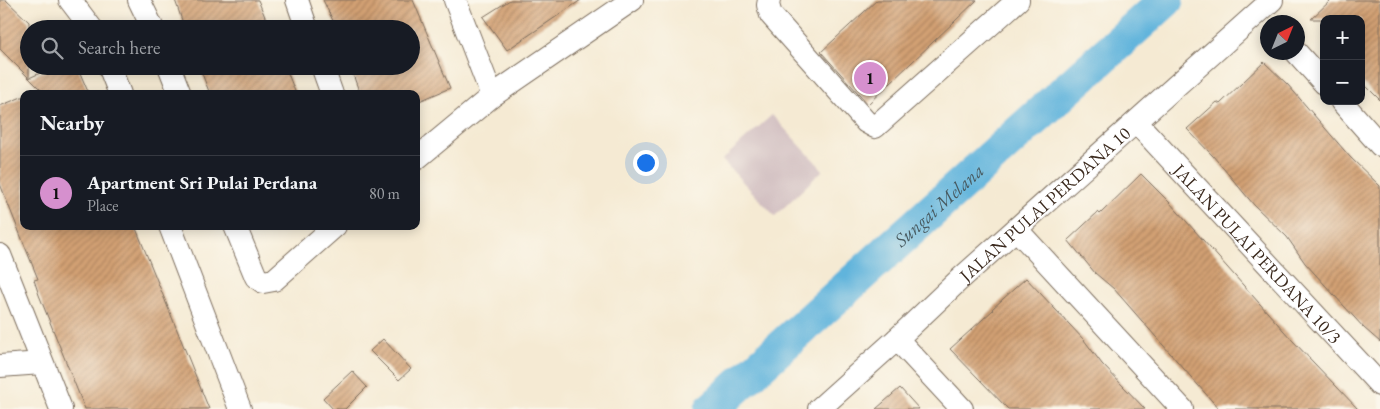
<!DOCTYPE html>
<html lang="en">
<head>
<meta charset="utf-8">
<style>
	body { margin:0; font-family:"EB Garamond",serif; background:#242831; color:#f1f3f6 }
	.controls { position:absolute; right:15px; top:15px; display:grid; overflow:hidden; border-radius:10px; box-shadow:0 2px 12px #0003 }
	.controls button { width:45px; height:45px; display:grid; place-items:center; padding:0; border:0; border-bottom:1px solid #363941; background:#171b24; color:#f1f3f6; font:25px sans-serif }
	.compass { position:absolute; left:1260px; top:15px; width:45px; height:45px; border-radius:50%; background:#171b24; box-shadow:0 2px 12px #0003; rotate:43deg }
	.you { position:absolute; left:645px; top:162px; width:18px; height:18px; margin:-12px; border:4px solid #fff; border-radius:50%; background:#1a73e8; box-shadow:0 0 0 8px #1a73e833 }
	.badge { display:grid; place-items:center; width:32px; height:32px; border-radius:50%; background:#d690ce; color:#111; font-size:16px; font-weight:700 }
	.pin { position:absolute; translate:-50% -50%; border:2px solid #fff; box-shadow:0 1px 5px #0006 }
	.list { margin:0; padding:0; list-style:none }
	h2 { display:flex; justify-content:space-between; align-items:center; height:65px; margin:0; padding:0 20px; font-size:21px }
	h2 small { font-size:16px; font-weight:400; color:#9ea1a6 }
	.list li { display:grid; grid-template-columns:32px 1fr auto; gap:15px; align-items:center; box-sizing:border-box; height:75px; padding:0 20px; border-top:1px solid #363941 }
	.list b { display:block; font-size:19px; white-space:nowrap }
	.list p { margin:0; font-size:16px; white-space:nowrap; color:#9ea1a6 }
	.list em { font-size:16px; font-style:normal; color:#9ea1a6 }
	.icon { flex:none; width:28px; height:28px; fill:none; stroke:currentColor; stroke-width:2; stroke-linecap:round; stroke-linejoin:round }
	.map { position:relative; flex:none; width:1380px; height:409px; overflow:hidden }
	.search { position:absolute; background:#171b24; box-shadow:0 2px 12px #0003; left:20px; top:20px; width:400px; height:55px; display:flex; align-items:center; gap:12px; box-sizing:border-box; padding:0 18px; border-radius:28px; color:#9ea1a6; font-size:19px }
	.panel { position:absolute; background:#171b24; box-shadow:0 2px 12px #0003; left:20px; top:90px; width:400px; height:140px; border-radius:10px }
	.map>svg:first-child { display:block }
	.industrial { fill:#d2bfc1 }
	.lines { fill:none; stroke-linecap:round; stroke-linejoin:round }
	.river { stroke:#61b4dc; stroke-width:35 }
	.building { fill:url(#building-hatch) }
	.minor-casing { stroke:#7c6d5d; stroke-width:24 }
	.minor { stroke:#fff; stroke-width:22 }
	.labels { text-anchor:middle; dominant-baseline:central; stroke-width:4.5; stroke-linejoin:round; paint-order:stroke }
	.street-label { font-size:18px; fill:#3b2a1e; stroke:#fbf7ec }
	.water-label { font-size:19px; font-style:italic; fill:#485a60; stroke:#fbf7ec }
</style>
</head>
<body>
<div class="map">
<svg width="1380" height="409" viewBox="0 0 1380 409">
	<defs>
		<pattern id="building-hatch" width="6" height="6" patternUnits="userSpaceOnUse" patternTransform="scale(1.25)"><rect width="6" height="6" fill="#d2a073"/><path d="M-1 1l2-2M0 6l6-6M5 7l2-2" fill="none" stroke="#ac835e"/></pattern>
	</defs>
	<rect width="100%" height="100%" fill="#fbf7ec"/>
	<filter id="ink" filterUnits="userSpaceOnUse"><feTurbulence type="fractalNoise" baseFrequency=".02" numOctaves="2"/><feDisplacementMap in="SourceGraphic" scale="10" xChannelSelector="R" yChannelSelector="G"/><feConvolveMatrix kernelMatrix="1 2 1 2 8 2 1 2 1" color-interpolation-filters="sRGB"/></filter>
	<filter id="wash" filterUnits="userSpaceOnUse"><feTurbulence type="fractalNoise" baseFrequency=".0096" numOctaves="4" result="noise"/><feDisplacementMap in="SourceGraphic" scale="20" xChannelSelector="R" yChannelSelector="G"/><feGaussianBlur stdDeviation="1.12" result="paint"/><feColorMatrix in="noise" values="0 0 0 0 0 0 0 0 0 0 0 0 0 0 0 0 0 1.4 0 .05"/><feComposite in="paint" operator="in"/></filter>
	<g filter="url(#wash)">
		<rect width="100%" height="100%" fill="#f5ead3"/>
		<polygon class="industrial" points="772,115 823,170 775,216 722,160"/>
		<g class="lines">
			<path class="river" id="s1" d="M 712,409 L 1166,0"/>
		</g>
		<g id="blocks">
			<g class="building">
				<polygon points="0,0 6,0 29,22 29,78 56,66 77,66 89,94 45,94 0,49"/>
				<polygon points="175,0 258,0 270,29 185,29"/>
				<polygon points="323,0 413,0 450,88 417,102 416,94 360,94 350,66 411,66 411,29 337,29"/>
				<polygon points="510,0 581,0 507,50 483,17"/>
				<polygon points="877,0 977,0 868,104 821,52"/>
				<polygon points="1331,0 1380,0 1380,100 1361,81 1361,19 1311,19"/>
				<polygon points="1264,62 1288,85 1350,157 1380,186 1380,342 1364,328 1305,263 1287,237 1254,205 1213,156 1187,129 1217,102 1220,104"/>
				<polygon points="199,66 285,66 296,94 210,94"/>
				<polygon points="24,96 24,226 135,226 209,409 85,409 39,295 34,280 38,279 0,184 0,106"/>
				<polygon points="1141,174 1170,203 1292,340 1358,409 1219,409 1114,289 1095,273 1068,240 1098,212 1100,214"/>
				<polygon points="1026,278 1084,340 1102,364 1145,409 1008,409 950,349 993,310 992,309"/>
				<polygon points="383,339 411,369 399,380 370,351"/>
				<polygon points="352,371 367,387 345,409 333,409 323,398"/>
				<polygon points="900,388 919,409 876,409"/>
			</g>
		</g>
	</g>
	<g filter="url(#ink)">
		<use href="#blocks" fill-opacity="0" stroke="#7c6d5d" stroke-width="1"/>
		<g class="lines">
			<g class="minor-casing">
				<g id="minor">
					<polyline points="70,0 92,29"/>
					<polyline points="139,0 153,29"/>
					<polyline points="297,0 307,29"/>
					<polyline points="455,0 492,96"/>
					<polyline points="769,0 768,5 771,15 866,122 875,127 1018,0"/>
					<polyline points="1296,52 1324,83"/>
					<polyline points="109,66 120,94"/>
					<polyline points="169,66 180,94"/>
					<polyline points="322,66 332,94"/>
					<polyline points="1341,101 1380,145"/>
					<path id="s2" d="M 1136,122 L 1380,385"/>
					<polyline points="416,159 492,96 632,0"/>
					<polyline points="170,226 240,409"/>
					<polyline points="235,226 256,277 263,282 274,280 335,226"/>
					<polyline points="1017,230 1182,409"/>
					<polyline points="0,255 61,409"/>
					<polyline points="897,339 962,409"/>
					<polyline points="0,366 42,363"/>
					<path id="s3" d="M 819,409 L 897,339 L 958,281 L 1272,0"/>
				</g>
			</g>
			<use href="#minor" class="minor"/>
		</g>
	</g>
	<g class="labels">
		<g class="street-label">
			<text stroke="none"><textPath href="#s3" startOffset="305">JALAN PULAI PERDANA 10</textPath></text>
			<text stroke="none"><textPath href="#s2" startOffset="179">JALAN PULAI PERDANA 10/3</textPath></text>
		</g>
		<g class="water-label">
			<text stroke="none"><textPath href="#s1" startOffset="305">Sungai Melana</textPath></text>
		</g>
	</g>
</svg>
<div class="controls">
<button>+</button>
<button>−</button>
</div>
<svg class="compass" viewBox="-18 -18 36 36"><path d="M0-13l5 13h-10z" fill="#e53935"/><path d="M0 13l5-13h-10z" fill="#9ea1a6"/></svg>
<div class="you"></div>
<div class="pin badge" style="left:870px;top:78px">1</div>
<div class="search"><svg class="icon" aria-label="search" viewBox="0 0 24 24"><circle cx="10" cy="10" r="6"/><path d="M15 15l6 6"/></svg>Search here</div>
<section class="panel">
<h2>Nearby<small></small></h2>
<ul class="list">
<li><span class="badge">1</span><div><b>Apartment Sri Pulai Perdana</b><p>Place</p></div><em>80 m</em></li>
</ul>
</section>
</div>
</body>
</html>
